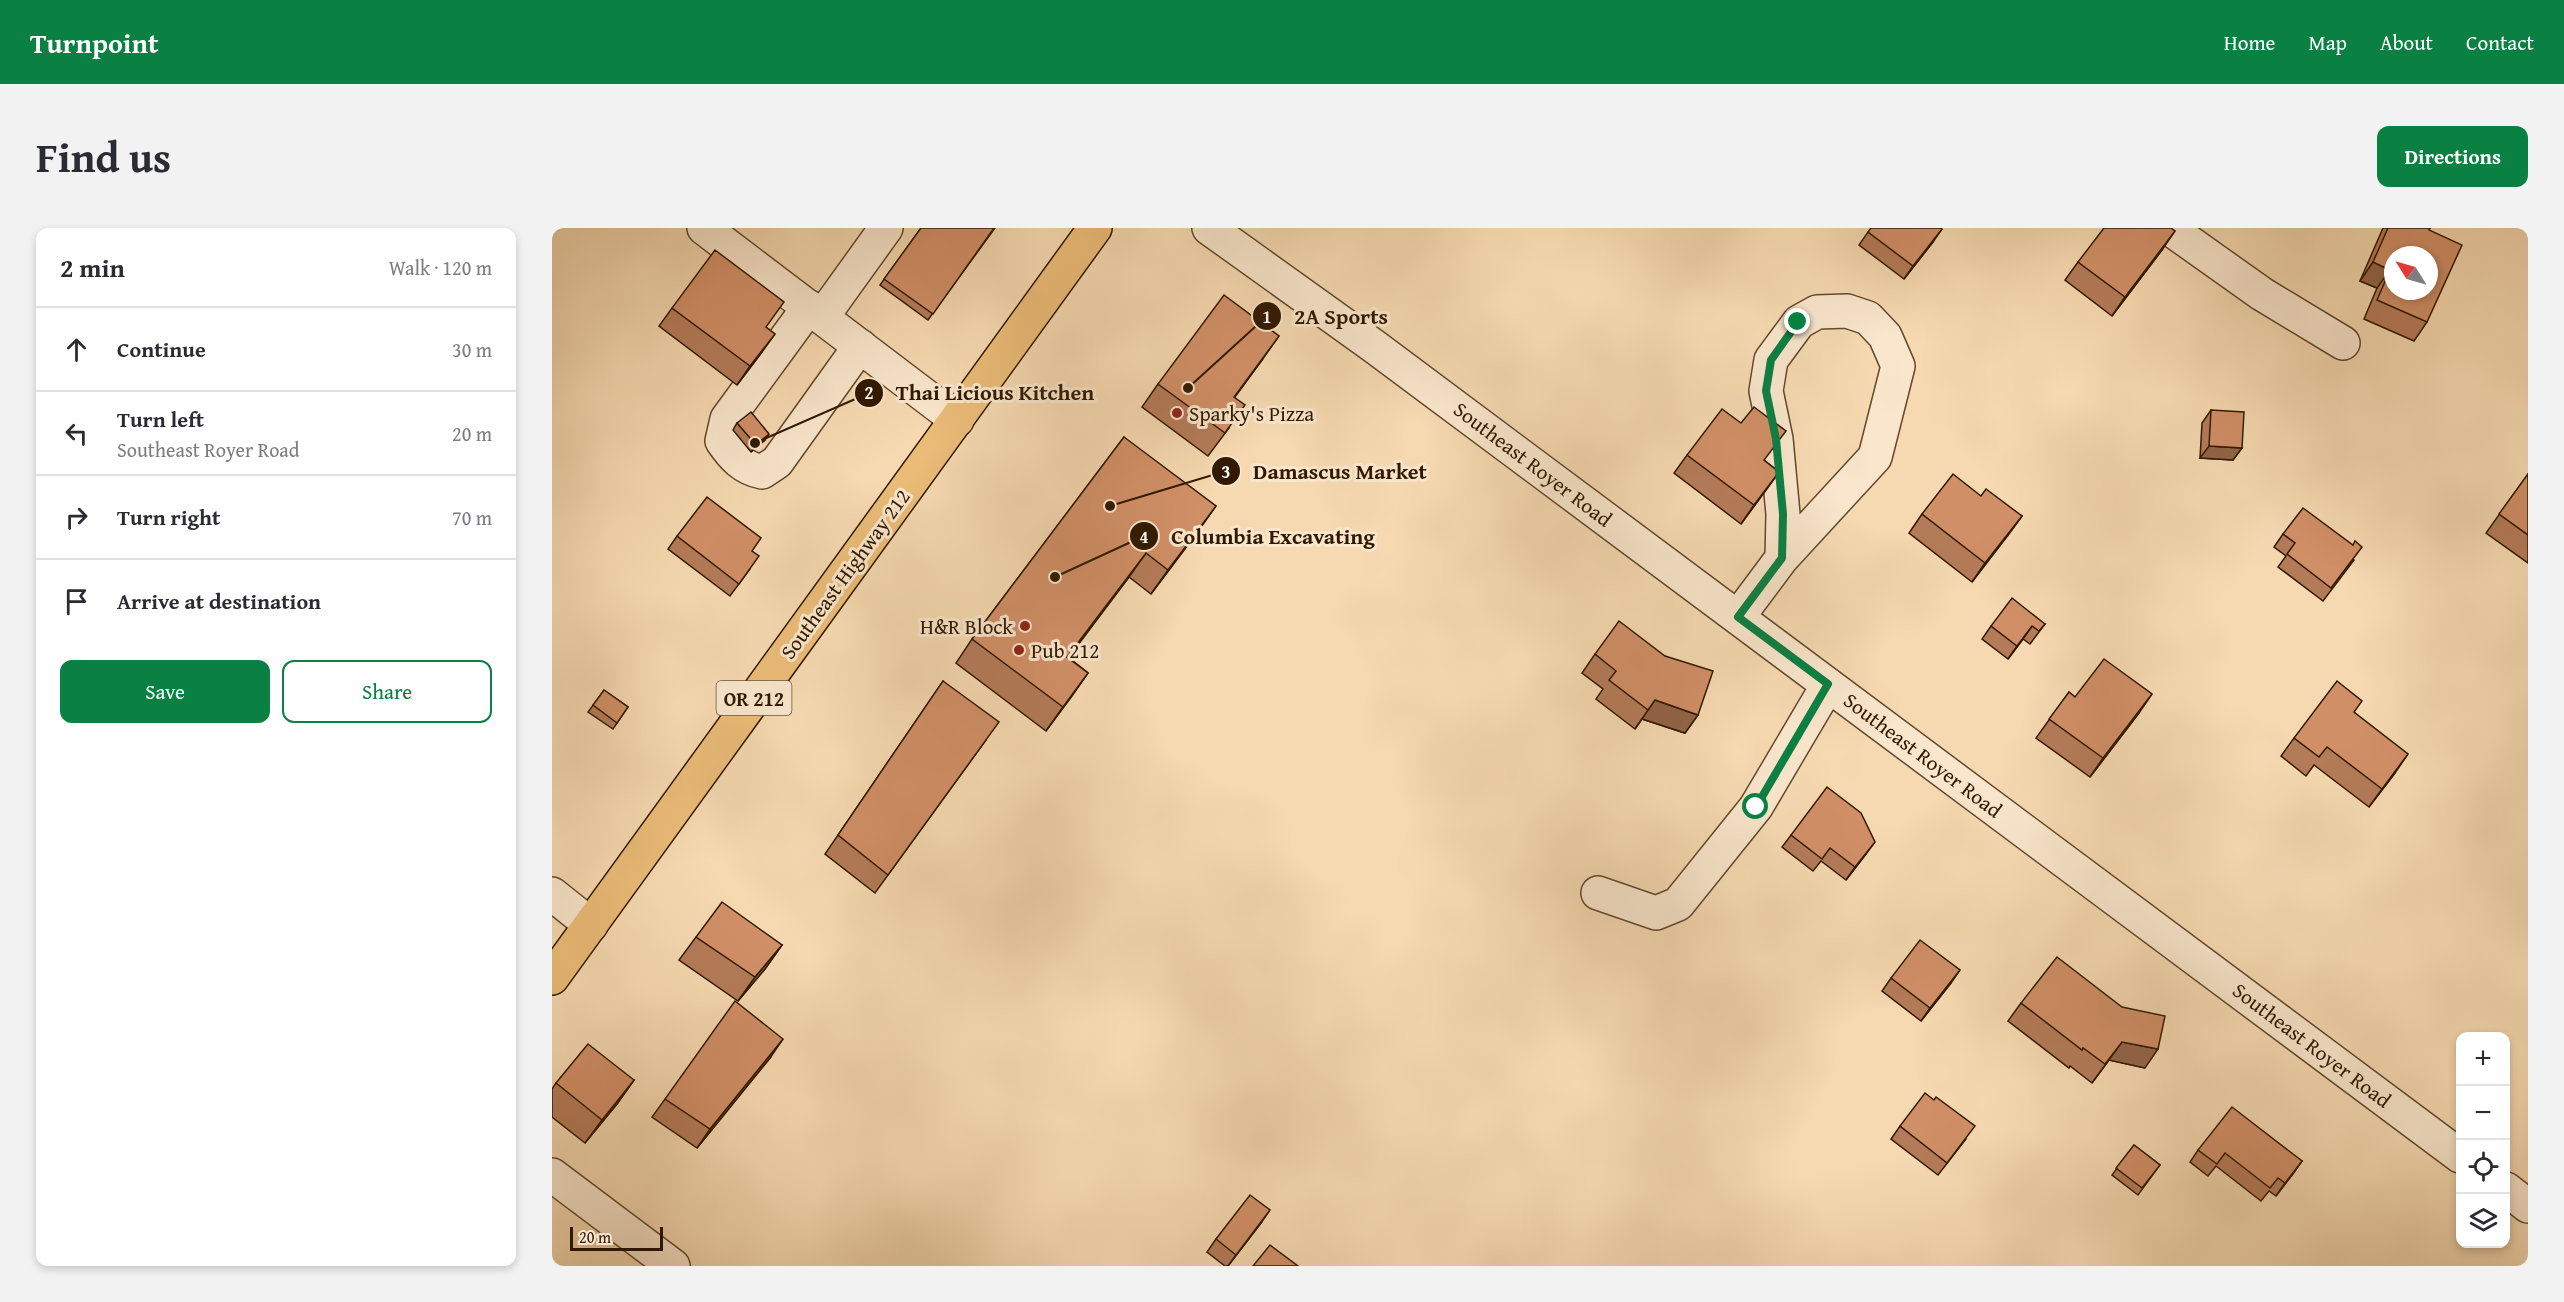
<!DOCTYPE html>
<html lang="en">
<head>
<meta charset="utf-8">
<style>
	body { margin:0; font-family:"Gentium Book Plus",serif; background:#f2f2f3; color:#2b2b33 }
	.controls { position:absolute; right:18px; bottom:18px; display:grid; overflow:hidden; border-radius:12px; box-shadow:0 3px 9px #0003 }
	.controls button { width:54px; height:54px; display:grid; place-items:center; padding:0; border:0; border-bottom:2px solid #e1e1e2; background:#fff; color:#2b2b33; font:30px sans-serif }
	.compass { position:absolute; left:1832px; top:18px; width:54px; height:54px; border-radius:50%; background:#fff; box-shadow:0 3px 9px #0003; rotate:307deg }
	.scale { position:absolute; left:18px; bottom:15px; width:93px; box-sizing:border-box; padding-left:6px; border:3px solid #301900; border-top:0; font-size:16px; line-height:21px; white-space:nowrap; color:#301900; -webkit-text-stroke:4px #f9e6cc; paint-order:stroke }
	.stop { position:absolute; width:18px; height:18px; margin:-14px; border:4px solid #0b8043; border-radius:50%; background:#fff }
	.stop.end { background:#0b8043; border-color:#fff; box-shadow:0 2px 6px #0008 }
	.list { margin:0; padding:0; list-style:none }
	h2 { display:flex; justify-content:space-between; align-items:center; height:78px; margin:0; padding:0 24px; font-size:26px }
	h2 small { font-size:20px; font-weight:400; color:#7c7c81 }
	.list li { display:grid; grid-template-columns:39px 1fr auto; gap:18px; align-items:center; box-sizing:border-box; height:84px; padding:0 24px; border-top:2px solid #e1e1e2 }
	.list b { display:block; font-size:22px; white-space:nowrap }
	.list p { margin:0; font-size:20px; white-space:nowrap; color:#7c7c81 }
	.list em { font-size:20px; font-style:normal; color:#7c7c81 }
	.actions { display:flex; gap:12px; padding:18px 24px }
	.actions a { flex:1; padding:14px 0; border:2px solid #0b8043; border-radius:12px; text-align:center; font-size:21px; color:#0b8043 }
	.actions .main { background:#0b8043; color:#fff }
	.icon { flex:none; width:33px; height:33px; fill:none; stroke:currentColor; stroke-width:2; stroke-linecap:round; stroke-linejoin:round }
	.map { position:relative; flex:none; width:1976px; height:1038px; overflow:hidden; border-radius:12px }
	header { display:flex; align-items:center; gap:36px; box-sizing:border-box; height:84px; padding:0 30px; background:#0b8043; color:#fff }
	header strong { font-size:28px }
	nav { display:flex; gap:33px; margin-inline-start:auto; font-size:21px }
	.intro { display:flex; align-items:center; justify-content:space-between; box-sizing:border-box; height:144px; padding:0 36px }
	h1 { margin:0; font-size:42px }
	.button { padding:15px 27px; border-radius:12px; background:#0b8043; color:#fff; font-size:21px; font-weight:700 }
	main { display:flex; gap:36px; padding:0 36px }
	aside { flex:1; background:#fff; border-radius:12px; box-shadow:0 3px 9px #0003 }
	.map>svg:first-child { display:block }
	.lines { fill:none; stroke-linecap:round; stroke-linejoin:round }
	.minor-casing { stroke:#62492c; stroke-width:36 }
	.highway-casing { stroke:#301900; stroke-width:36 }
	.minor { stroke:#f9e6cc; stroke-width:33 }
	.highway { stroke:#ebbc78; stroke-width:33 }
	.wall { fill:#b47b59; stroke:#301900; stroke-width:1.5 }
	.shaded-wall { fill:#926448; stroke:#301900; stroke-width:1.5 }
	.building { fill:#d18f67; stroke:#301900; stroke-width:1.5; fill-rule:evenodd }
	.route { stroke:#0b8043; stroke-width:8 }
	.poi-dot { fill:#8f2418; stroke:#f9e6cc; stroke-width:2 }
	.labels { text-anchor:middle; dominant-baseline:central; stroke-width:6; stroke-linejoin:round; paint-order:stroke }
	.shield { fill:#f9e6cc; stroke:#6c563d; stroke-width:1.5 }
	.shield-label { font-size:20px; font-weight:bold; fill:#301900 }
	.poi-label { font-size:21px; fill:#301900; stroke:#f9e6cc; text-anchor:start }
	.street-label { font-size:21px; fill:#301900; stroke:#f9e6cc }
	.leader { fill:none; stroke:#301900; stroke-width:2 }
	.callout-dot { fill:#301900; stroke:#f9e6cc; stroke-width:2 }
	.mark-label { font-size:18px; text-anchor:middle; font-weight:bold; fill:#fff }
	.callout-label { font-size:22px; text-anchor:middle; font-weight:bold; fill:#301900; stroke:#f9e6cc; stroke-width:6; stroke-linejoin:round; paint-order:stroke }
</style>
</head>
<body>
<header>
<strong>Turnpoint</strong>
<nav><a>Home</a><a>Map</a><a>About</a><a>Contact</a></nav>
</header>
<div class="intro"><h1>Find us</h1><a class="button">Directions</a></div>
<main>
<aside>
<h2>2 min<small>Walk · 120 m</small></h2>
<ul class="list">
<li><svg class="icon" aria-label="ahead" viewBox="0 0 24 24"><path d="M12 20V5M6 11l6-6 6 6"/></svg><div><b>Continue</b></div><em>30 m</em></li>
<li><svg class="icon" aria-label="left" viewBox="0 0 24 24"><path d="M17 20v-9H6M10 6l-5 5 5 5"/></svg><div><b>Turn left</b><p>Southeast Royer Road</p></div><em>20 m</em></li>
<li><svg class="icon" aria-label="right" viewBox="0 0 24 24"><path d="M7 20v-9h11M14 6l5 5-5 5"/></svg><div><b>Turn right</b></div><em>70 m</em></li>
<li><svg class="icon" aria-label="arrive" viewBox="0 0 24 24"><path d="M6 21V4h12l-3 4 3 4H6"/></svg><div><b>Arrive at destination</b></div></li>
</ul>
<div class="actions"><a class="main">Save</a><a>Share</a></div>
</aside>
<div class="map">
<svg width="1976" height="1038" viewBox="0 0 1976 1038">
	<rect width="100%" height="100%" fill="#f6d9b1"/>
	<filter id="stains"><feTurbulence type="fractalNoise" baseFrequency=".00333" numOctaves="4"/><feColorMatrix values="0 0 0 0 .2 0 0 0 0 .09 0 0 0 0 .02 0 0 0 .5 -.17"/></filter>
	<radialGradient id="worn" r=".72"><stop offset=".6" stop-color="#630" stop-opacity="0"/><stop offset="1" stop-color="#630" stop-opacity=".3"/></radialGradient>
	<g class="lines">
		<g class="minor-casing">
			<g id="minor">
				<polyline points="152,0 405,192"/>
				<polyline points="657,0 823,119 1908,928"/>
				<polyline points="1617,0 1710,66 1791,115"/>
				<path d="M 257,79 L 175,191 L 170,213 C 181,229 191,240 210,244 L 225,234 L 308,118"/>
				<polyline points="270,89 334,0"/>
				<polyline points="1186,389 1230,330 1231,286 1224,211 1214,163 1219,132 1247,94 1265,84 1295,83 1316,90 1333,108 1346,138 1323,229 1230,330"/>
				<polyline points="1046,665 1104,685 1126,676 1204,579 1276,457"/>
				<polyline points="0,666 39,697"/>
				<polyline points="0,947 121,1038"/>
				<polyline points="1954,961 1976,978"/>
			</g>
		</g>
		<g class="highway-casing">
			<polyline id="highway" points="0,750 543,0"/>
		</g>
		<use href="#minor" class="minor"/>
		<use href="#highway" class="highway"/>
	</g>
	<g class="wall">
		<polygon points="369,0 443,0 376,92 328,57"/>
		<polygon points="1831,0 1878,0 1877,2 1875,94 1862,113 1812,91 1825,60 1808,53"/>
		<polygon points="1316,4 1381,14 1352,51 1307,17"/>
		<polygon points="1610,22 1560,88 1513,52 1526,34"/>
		<polygon points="120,80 214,99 210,124 185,157 107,98"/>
		<polygon points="710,132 683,169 677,200 656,228 590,179 606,156"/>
		<polygon points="1659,182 1690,220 1681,232 1648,230 1650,195"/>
		<polygon points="185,195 213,212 199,224 181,202"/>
		<polygon points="572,209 647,302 599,366 577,349 516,429 536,445 494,503 404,435 420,411"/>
		<polygon points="1135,227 1213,233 1227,244 1189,296 1122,245"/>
		<polygon points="1976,246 1976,335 1934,305"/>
		<polygon points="1429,268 1470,288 1420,354 1357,305 1370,286"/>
		<polygon points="1731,306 1802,332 1771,373 1726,339 1734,328 1722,319"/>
		<polygon points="125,308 200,323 198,341 178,368 116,321"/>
		<polygon points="1493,396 1478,416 1471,411 1456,431 1430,411 1439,398"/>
		<polygon points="1043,426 1113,428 1146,487 1133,505 1090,491 1083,501 1044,471 1051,461 1030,445"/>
		<polygon points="391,453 434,512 323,665 273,626"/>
		<polygon points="52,462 76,479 61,501 36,484"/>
		<polygon points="1517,464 1523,469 1587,485 1538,549 1484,510"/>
		<polygon points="1802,484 1843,545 1817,579 1762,537 1754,548 1729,528 1742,510"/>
		<polygon points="1239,607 1314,626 1294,652 1269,633 1261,643 1230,619"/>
		<polygon points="144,709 230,717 213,741 186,773 127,732"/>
		<polygon points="1339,750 1399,755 1369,793 1330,763"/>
		<polygon points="1469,775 1593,840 1557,832 1540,855 1518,838 1517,840 1456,793"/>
		<polygon points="218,830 145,920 100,889 113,871"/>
		<polygon points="82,852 65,876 33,915 0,889 0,861 4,855"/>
		<polygon points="1348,898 1414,911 1386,947 1339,911"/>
		<polygon points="1582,917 1608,937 1586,967 1560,947"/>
		<polygon points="1646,922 1750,933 1724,968 1717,963 1709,973 1664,938 1656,948 1638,934"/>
		<polygon points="709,995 676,1038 673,1038 655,1024 664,1011"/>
	</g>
	<g class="shaded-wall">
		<polygon points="1390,1 1381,14 1352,51 1361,38"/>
		<polygon points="1623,3 1610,22 1560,88 1573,69"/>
		<polygon points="1821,34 1838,42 1825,60 1808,53"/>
		<polygon points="223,106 210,124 185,157 198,138"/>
		<polygon points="727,108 710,132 665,192 682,169"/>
		<polygon points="217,206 213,212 199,224 204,217"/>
		<polygon points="1657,218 1690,220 1681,232 1648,230"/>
		<polygon points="1227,244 1214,262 1189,296 1202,277"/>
		<polygon points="664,278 647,302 599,366 616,342"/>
		<polygon points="1470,288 1457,306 1420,354 1433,335"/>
		<polygon points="594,325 577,349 499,453 515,429"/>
		<polygon points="1480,398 1471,411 1456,431 1465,418"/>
		<polygon points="536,445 520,468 494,503 511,479"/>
		<polygon points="1600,466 1587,485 1538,549 1551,530"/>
		<polygon points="1103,472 1146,487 1133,505 1090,491 1083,501"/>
		<polygon points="1856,526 1843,545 1817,579 1830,561"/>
		<polygon points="1323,614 1314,626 1294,652 1303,639"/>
		<polygon points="230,717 213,741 186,773 203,749"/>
		<polygon points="1408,742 1399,755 1369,793 1378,780"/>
		<polygon points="231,811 218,830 145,920 158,901"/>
		<polygon points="1570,814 1606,821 1593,840 1557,832 1540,855"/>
		<polygon points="82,852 65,876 33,915 50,892"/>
		<polygon points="1750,933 1741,946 1724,968 1733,955"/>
		<polygon points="718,982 709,995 676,1038 684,1027"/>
	</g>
	<g class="building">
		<polygon points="369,0 442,0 381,86 332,51"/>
		<polygon points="1319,0 1389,0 1390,1 1361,38 1316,4"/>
		<polygon points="1552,0 1619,0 1623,3 1573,69 1526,34"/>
		<path d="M 1836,0 L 1878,0 L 1877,2 L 1910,17 L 1875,94 L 1825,72 L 1838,42 L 1821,34 ZM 1841,27 L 1877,27 L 1877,63 L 1841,63 Z"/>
		<polygon points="163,22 232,74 214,99 223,106 198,138 120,80"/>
		<polygon points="672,67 727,108 682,169 693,177 673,205 606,156"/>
		<polygon points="1202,179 1234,203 1212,232 1227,244 1202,277 1135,227 1170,181 1189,195"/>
		<polygon points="1659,182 1692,184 1690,220 1657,218"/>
		<polygon points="199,184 217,206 204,217 185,195"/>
		<polygon points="572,209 664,278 616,342 594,325 515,429 536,445 511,479 420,411"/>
		<polygon points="1401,246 1429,268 1434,261 1470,288 1433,335 1370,286"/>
		<polygon points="1976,246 1976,307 1947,286"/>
		<polygon points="155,269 209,310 200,323 207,328 187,356 125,308"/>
		<polygon points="1751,280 1801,317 1803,313 1810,319 1779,360 1735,326 1743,315 1731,306"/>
		<polygon points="1460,370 1493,396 1487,403 1480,398 1465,418 1439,398"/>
		<polygon points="1067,393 1113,428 1161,443 1146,487 1103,472 1096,482 1057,452 1064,443 1043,426"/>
		<polygon points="1552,431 1600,466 1551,530 1497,491 1517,464 1523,469"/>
		<polygon points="391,453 447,494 336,647 286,607"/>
		<polygon points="1785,453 1810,473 1802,484 1856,526 1830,561 1775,519 1767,529 1742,510"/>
		<polygon points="52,462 76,479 65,495 41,477"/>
		<polygon points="1275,559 1309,585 1323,614 1303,639 1278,620 1270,631 1239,607"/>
		<polygon points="170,674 230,717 203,749 144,709"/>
		<polygon points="1368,712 1408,742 1378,780 1339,750"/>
		<polygon points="1505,729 1570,779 1613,788 1606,821 1570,814 1553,836 1531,820 1530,822 1469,775"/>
		<polygon points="183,773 231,811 158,901 113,871"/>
		<polygon points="36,816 82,852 50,892 4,855"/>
		<polygon points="1373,865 1382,872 1384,869 1423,898 1395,935 1348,898"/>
		<polygon points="1680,879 1750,933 1733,955 1726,950 1718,960 1673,925 1665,936 1646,922"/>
		<polygon points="1582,917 1608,937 1590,960 1564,940"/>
		<polygon points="698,967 718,982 684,1027 664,1011"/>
		<polygon points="718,1017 746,1038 701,1038"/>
	</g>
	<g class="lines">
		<polyline class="route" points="1204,579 1276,456 1186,389 1230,330 1231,286 1224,211 1214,163 1219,132 1246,94"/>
	</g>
	<g class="poi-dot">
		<circle cx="625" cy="185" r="6"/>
		<circle cx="473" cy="398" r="6"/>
		<circle cx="467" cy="422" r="6"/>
	</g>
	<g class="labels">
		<rect class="shield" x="164.5" y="453" width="75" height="34" rx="4.5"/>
		<g class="shield-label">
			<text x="202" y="470">OR 212</text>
		</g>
		<g class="poi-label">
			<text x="637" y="185">Sparky's Pizza</text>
			<text x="461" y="398" text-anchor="end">H&amp;R Block</text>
			<text x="479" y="422">Pub 212</text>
		</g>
		<g class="street-label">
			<text transform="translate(981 236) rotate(37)">Southeast Royer Road</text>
			<text transform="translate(293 346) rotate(-54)">Southeast Highway 212</text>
			<text transform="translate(1371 527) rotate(37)">Southeast Royer Road</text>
			<text transform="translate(1760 817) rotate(37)">Southeast Royer Road</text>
		</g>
	</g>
	<path class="leader" d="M636 160L715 88M203 215L317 165M558 278L674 243M503 349L592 308"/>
	<g class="callout-dot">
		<circle cx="636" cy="160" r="6"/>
		<circle cx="203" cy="215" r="6"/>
		<circle cx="558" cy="278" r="6"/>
		<circle cx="503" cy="349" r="6"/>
		<circle cx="715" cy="88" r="15"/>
		<circle cx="317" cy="165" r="15"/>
		<circle cx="674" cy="243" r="15"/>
		<circle cx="592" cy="308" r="15"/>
	</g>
	<g class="mark-label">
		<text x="715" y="95">1</text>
		<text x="317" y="171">2</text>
		<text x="674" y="250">3</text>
		<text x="592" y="315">4</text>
	</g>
	<g class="callout-label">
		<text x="789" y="96">2A Sports</text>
		<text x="443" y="172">Thai Licious Kitchen</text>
		<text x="788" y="251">Damascus Market</text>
		<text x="721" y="316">Columbia Excavating</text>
	</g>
	<rect width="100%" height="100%" filter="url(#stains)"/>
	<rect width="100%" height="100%" fill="url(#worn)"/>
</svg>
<div class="controls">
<button>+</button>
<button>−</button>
<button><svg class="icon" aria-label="locate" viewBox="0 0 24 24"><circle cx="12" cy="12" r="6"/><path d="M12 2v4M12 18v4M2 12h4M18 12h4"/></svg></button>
<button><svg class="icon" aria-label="layers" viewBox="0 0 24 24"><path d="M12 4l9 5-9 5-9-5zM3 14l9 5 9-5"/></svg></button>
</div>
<svg class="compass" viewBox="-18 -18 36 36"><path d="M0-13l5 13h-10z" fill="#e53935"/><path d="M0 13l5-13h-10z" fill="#7c7c81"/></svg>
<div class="scale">20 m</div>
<div class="stop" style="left:1204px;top:579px"></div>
<div class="stop end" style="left:1246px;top:94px"></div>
</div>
</main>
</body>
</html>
